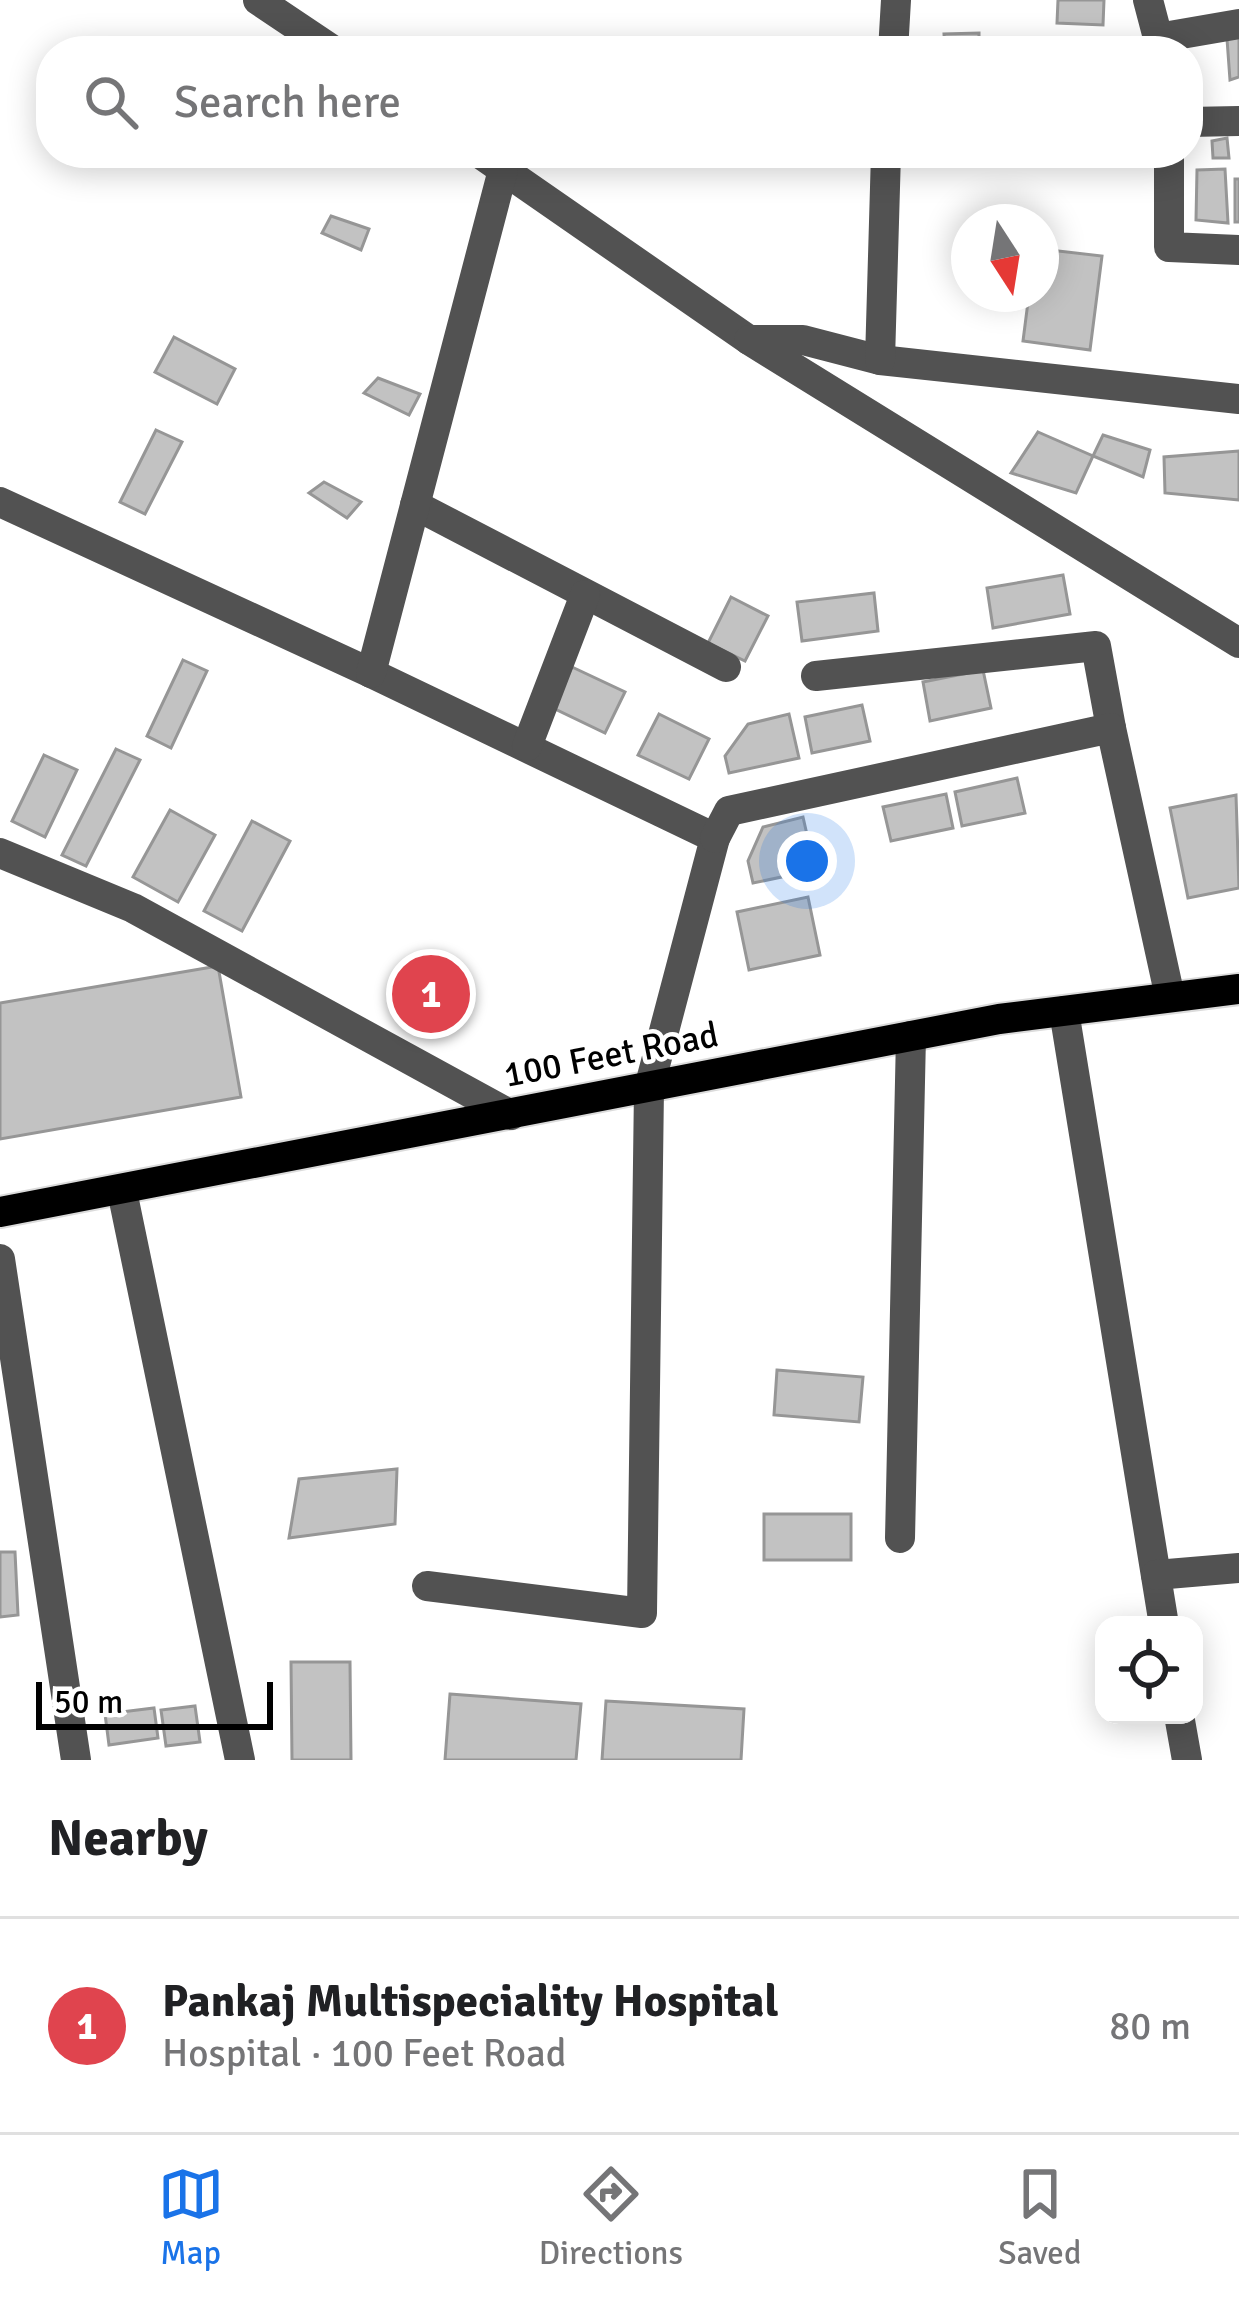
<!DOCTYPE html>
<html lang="en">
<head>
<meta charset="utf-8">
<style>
	body { margin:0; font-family:Signika,sans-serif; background:#f6f6f6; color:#202124 }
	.controls { position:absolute; right:36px; bottom:36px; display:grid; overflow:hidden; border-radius:24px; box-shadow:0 6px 30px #0003 }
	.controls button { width:108px; height:108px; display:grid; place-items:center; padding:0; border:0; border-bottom:3px solid #e0e0e0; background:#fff; color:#202124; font:60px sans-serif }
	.compass { position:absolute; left:951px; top:204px; width:108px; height:108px; border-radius:50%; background:#fff; box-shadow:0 6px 30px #0003; rotate:168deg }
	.scale { position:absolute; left:36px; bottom:30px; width:237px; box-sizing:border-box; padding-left:12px; border:6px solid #000; border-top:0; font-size:33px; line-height:42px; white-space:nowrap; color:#000; -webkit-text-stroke:9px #fff; paint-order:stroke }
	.you { position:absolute; left:807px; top:861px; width:42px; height:42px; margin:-30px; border:9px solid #fff; border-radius:50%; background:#1a73e8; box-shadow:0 0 0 18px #1a73e833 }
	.badge { display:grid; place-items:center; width:78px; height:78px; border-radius:50%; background:#1a73e8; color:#fff; font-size:39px; font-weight:700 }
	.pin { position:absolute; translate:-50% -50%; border:6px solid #fff; box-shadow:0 3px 12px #0006 }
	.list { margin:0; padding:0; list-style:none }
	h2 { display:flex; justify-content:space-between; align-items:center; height:156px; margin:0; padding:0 48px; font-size:51px }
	h2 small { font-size:39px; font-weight:400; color:#757577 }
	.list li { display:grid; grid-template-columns:78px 1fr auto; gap:36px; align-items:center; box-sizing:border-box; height:216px; padding:0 48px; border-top:3px solid #e0e0e0 }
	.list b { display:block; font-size:45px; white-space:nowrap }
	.list p { margin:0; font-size:39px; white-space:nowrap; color:#757577 }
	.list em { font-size:39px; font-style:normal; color:#757577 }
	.icon { flex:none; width:66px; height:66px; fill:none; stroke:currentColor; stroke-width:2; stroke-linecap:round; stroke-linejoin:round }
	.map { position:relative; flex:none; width:1239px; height:1760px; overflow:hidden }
	.search { position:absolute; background:#fff; box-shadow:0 6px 30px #0003; left:36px; right:36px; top:36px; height:132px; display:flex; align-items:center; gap:30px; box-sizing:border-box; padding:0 42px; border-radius:48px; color:#757577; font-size:45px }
	.sheet { height:372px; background:#fff }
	nav { display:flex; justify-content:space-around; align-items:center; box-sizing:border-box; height:168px; border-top:3px solid #e0e0e0; background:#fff; font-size:33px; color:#757577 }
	nav a { display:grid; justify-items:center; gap:6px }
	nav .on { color:#1a73e8 }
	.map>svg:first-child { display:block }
	.building { fill:#c2c2c2; stroke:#969696; stroke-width:3 }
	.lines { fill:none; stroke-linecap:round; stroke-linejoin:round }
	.major-casing { stroke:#dbdbdb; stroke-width:34 }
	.minor { stroke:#525252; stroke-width:30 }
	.major { stroke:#000; stroke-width:30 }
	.labels { text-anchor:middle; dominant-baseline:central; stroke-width:9; stroke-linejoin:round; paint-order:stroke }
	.street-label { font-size:36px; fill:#000; stroke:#fff }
</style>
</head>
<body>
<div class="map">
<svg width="1239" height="1760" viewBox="0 0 1239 1760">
	<rect width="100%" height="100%" fill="#fff"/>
	<g class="building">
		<polygon points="1058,0 1104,0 1103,25 1057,23"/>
		<polygon points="979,33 979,51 945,51 944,34"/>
		<polygon points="1239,37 1239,77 1230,80 1227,39"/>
		<polygon points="1033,41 1071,43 1070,51 1033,51"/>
		<polygon points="1227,138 1229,158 1213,158 1212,141"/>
		<polygon points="1225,169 1228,223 1196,220 1197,170"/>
		<rect x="1235" y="179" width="4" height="43"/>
		<polygon points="331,216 369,229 361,250 322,233"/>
		<polygon points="1041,249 1102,256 1090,350 1023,341 1029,294 1041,294"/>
		<polygon points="174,337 235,369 217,404 155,372"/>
		<polygon points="378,378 420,394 409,415 364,393"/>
		<polygon points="156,430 182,442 145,514 120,502"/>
		<polygon points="1038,432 1093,456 1076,493 1011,473"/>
		<polygon points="1103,435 1150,450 1143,477 1093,456"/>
		<polygon points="1239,451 1239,500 1165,493 1164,457"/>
		<polygon points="324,482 361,502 347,518 309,493"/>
		<polygon points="1063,575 1070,614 993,628 987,588"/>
		<polygon points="874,593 878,631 802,641 797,602"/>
		<polygon points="731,597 768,616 745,661 708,643"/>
		<polygon points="183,660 207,671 171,748 147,736"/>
		<polygon points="572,667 625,692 605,733 553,708"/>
		<polygon points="983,670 991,708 930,721 923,682"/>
		<polygon points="862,705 870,741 812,753 805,717"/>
		<polygon points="659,714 709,739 689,779 638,755"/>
		<polygon points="789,714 799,758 729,773 725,756 748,724"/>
		<polygon points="116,749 140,760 86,866 62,855"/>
		<polygon points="44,755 77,770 45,837 12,821"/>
		<polygon points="1017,778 1025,813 962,826 955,792"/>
		<polygon points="946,794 953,828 891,841 883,807"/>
		<polygon points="1236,795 1239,888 1188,898 1170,808"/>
		<polygon points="170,810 215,835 178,902 133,877"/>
		<polygon points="803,817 815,870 753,883 748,861 763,827"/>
		<polygon points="252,821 290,841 242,931 204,911"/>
		<polygon points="808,897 820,955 749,970 737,912"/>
		<polygon points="218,966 241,1097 0,1139 0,1003"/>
		<polygon points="777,1370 863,1377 859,1422 774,1415"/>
		<polygon points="397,1469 395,1524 289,1538 299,1479"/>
		<rect x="764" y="1514" width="87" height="46"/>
		<polygon points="0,1552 15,1552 18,1615 0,1617"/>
		<polygon points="291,1662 350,1662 351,1760 292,1760"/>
		<polygon points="450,1694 581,1704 576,1760 445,1760"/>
		<polygon points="606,1701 744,1709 741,1760 602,1760"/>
		<polygon points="195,1706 200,1742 166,1746 161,1710"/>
		<polygon points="154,1708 158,1738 109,1745 105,1714"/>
	</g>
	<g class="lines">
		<g class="major-casing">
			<polyline id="major" points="0,1212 999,1019 1239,989"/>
		</g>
		<g class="minor">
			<polyline points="258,0 334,51"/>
			<polyline points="1148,0 1158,38 1239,24"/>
			<polyline points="893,51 896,0"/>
			<polyline points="1188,122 1239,121"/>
			<polyline points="479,153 749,340 1239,643"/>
			<polyline points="1169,153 1169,247 1239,250"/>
			<polyline points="749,340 803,340 880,360 1239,399"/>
			<polyline points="880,360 886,153"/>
			<polyline points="0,502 371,673 715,838 649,1088 642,1613 427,1586"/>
			<polyline points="415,505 726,667"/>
			<polyline points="371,673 503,170"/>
			<polyline points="816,676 1096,646 1111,728"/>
			<polyline points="527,746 585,595"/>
			<polyline points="715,838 729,811 1111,728 1170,997"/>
			<polyline points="0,853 133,908 511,1115"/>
			<polyline points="1064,1011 1164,1625"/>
			<polyline points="122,1191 240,1760"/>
			<polyline points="0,1259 76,1760"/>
			<polyline points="900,1538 911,1036"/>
			<polyline points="1156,1575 1239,1568"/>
			<polyline points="1179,1715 1187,1760"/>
		</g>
		<use href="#major" class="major"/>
	</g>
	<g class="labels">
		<g class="street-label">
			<text transform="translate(611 1055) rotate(-11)">100 Feet Road</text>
		</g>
	</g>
</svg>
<div class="controls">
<button><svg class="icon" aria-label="locate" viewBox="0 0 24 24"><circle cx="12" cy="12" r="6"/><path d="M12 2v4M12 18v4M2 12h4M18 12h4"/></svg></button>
</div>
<svg class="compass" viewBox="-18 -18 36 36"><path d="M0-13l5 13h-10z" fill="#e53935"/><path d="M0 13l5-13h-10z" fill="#757577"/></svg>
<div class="scale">50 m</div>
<div class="you"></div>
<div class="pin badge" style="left:431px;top:994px;background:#e0444e">1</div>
<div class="search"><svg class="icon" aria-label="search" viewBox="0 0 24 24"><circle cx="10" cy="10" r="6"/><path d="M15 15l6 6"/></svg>Search here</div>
</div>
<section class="sheet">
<h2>Nearby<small></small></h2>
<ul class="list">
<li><span class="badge" style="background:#e0444e">1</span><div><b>Pankaj Multispeciality Hospital</b><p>Hospital · 100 Feet Road</p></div><em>80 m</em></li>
</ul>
</section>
<nav>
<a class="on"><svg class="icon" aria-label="map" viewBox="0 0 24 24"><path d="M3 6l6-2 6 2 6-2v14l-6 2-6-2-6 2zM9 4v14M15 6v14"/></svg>Map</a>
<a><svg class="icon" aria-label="directions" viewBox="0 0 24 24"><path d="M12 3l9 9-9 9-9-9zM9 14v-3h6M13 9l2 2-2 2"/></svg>Directions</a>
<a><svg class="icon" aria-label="saved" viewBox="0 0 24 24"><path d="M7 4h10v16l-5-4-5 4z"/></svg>Saved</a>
</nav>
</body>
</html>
